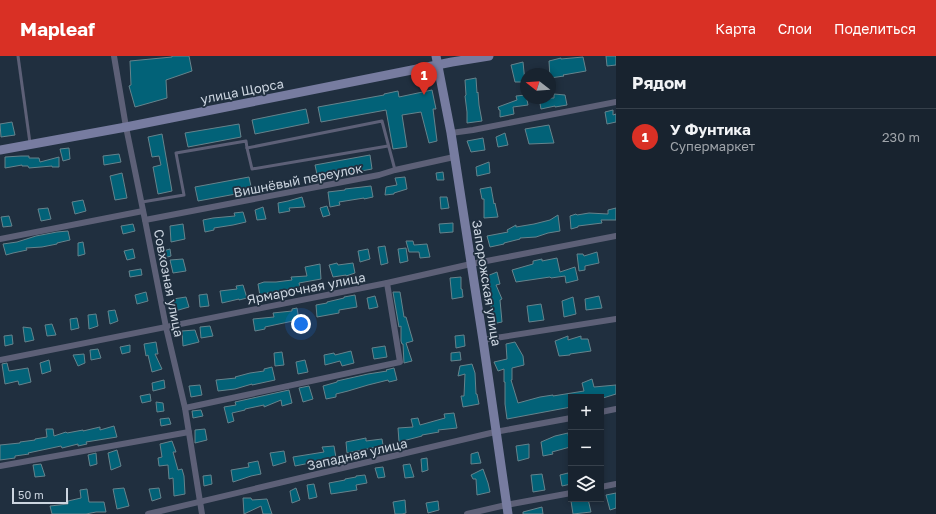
<!DOCTYPE html>
<html lang="ru">
<head>
<meta charset="utf-8">
<style>
	body { margin:0; font-family:"Golos Text",sans-serif; background:#212b37; color:#f1f3f6 }
	.controls { position:absolute; right:12px; bottom:12px; display:grid; overflow:hidden; border-radius:0px; box-shadow:0 2px 6px #0003 }
	.controls button { width:36px; height:36px; display:grid; place-items:center; padding:0; border:0; border-bottom:1px solid #36404b; background:#18232f; color:#f1f3f6; font:20px sans-serif }
	.compass { position:absolute; left:520px; top:12px; width:36px; height:36px; border-radius:50%; background:#18232f; box-shadow:0 2px 6px #0003; rotate:287deg }
	.scale { position:absolute; left:12px; bottom:10px; width:56px; box-sizing:border-box; padding-left:4px; border:2px solid #ccd5e0; border-top:0; font-size:11px; line-height:14px; white-space:nowrap; color:#ccd5e0; -webkit-text-stroke:3px #202f3f; paint-order:stroke }
	.you { position:absolute; left:301px; top:268px; width:14px; height:14px; margin:-10px; border:3px solid #fff; border-radius:50%; background:#1a73e8; box-shadow:0 0 0 6px #1a73e833 }
	.badge { display:grid; place-items:center; width:26px; height:26px; border-radius:50%; background:#d93025; color:#fff; font-size:13px; font-weight:700 }
	.pin { position:absolute; translate:-50% -33px; filter:drop-shadow(0 1px 2px #0008) }
	.pin::after { content:''; position:absolute; top:21px; width:14px; height:12px; background:inherit; clip-path:polygon(0 0,100% 0,50% 100%) }
	.list { margin:0; padding:0; list-style:none }
	h2 { display:flex; justify-content:space-between; align-items:center; height:52px; margin:0; padding:0 16px; font-size:17px }
	h2 small { font-size:13px; font-weight:400; color:#9fa4aa }
	.list li { display:grid; grid-template-columns:26px 1fr auto; gap:12px; align-items:center; box-sizing:border-box; height:56px; padding:0 16px; border-top:1px solid #36404b }
	.list b { display:block; font-size:15px; white-space:nowrap }
	.list p { margin:0; font-size:13px; white-space:nowrap; color:#9fa4aa }
	.list em { font-size:13px; font-style:normal; color:#9fa4aa }
	.icon { flex:none; width:22px; height:22px; fill:none; stroke:currentColor; stroke-width:2; stroke-linecap:round; stroke-linejoin:round }
	.map { position:relative; flex:none; width:616px; height:458px; overflow:hidden }
	header { display:flex; align-items:center; gap:24px; box-sizing:border-box; height:56px; padding:0 20px; background:#d93025; color:#fff }
	header strong { font-size:19px }
	nav { display:flex; gap:22px; margin-inline-start:auto; font-size:14px }
	main { display:flex }
	aside { flex:1; background:#18232f }
	.map>svg:first-child { display:block }
	.building { fill:#026278; stroke:#66838c }
	.lines { fill:none; stroke-linecap:round; stroke-linejoin:round }
	.lane { stroke:#5d6077; stroke-width:3 }
	.street { stroke:#5d6077; stroke-width:6 }
	.secondary { stroke:#777ca0; stroke-width:9 }
	.labels { text-anchor:middle; dominant-baseline:central; stroke-width:3.5; stroke-linejoin:round; paint-order:stroke }
	.street-label { font-size:13px; fill:#ccd5e0; stroke:#202f3f }
</style>
</head>
<body>
<header>
<strong>Mapleaf</strong>
<nav><a>Карта</a><a>Слои</a><a>Поделиться</a></nav>
</header>
<main>
<div class="map">
<svg width="616" height="458" viewBox="0 0 616 458">
	<rect width="100%" height="100%" fill="#202f3f"/>
	<g class="building">
		<polygon points="172,0 189,0 192,15 166,24 167,42 135,51 129,30 131,29 130,5 172,1"/>
		<polygon points="606,0 616,0 616,9 607,10"/>
		<polygon points="583,1 586,15 563,19 564,20 550,22 549,5 561,2 561,3"/>
		<polygon points="523,6 525,26 515,26 511,9"/>
		<polygon points="476,22 477,37 478,36 479,49 482,65 467,67 467,56 465,40 466,39 465,24"/>
		<polygon points="432,34 436,53 433,53 437,85 429,87 421,56 402,59 407,91 393,93 386,54 321,66 318,51 384,39 384,38 398,35 399,41"/>
		<polygon points="554,38 565,39 567,49 555,51 555,50 541,53 539,42 554,42"/>
		<polygon points="526,39 528,49 513,51 514,58 500,61 500,54 499,54 498,51 517,44 516,40"/>
		<polygon points="306,53 309,67 255,78 252,64"/>
		<polygon points="613,54 613,59 616,58 616,66 607,68 605,56"/>
		<polygon points="12,66 15,79 1,81 0,68"/>
		<polygon points="239,68 241,81 188,91 185,77"/>
		<polygon points="549,69 554,87 529,88 525,73"/>
		<polygon points="505,77 508,89 498,91 496,81"/>
		<polygon points="162,78 172,135 158,138 153,111 161,109 159,100 152,101 148,81"/>
		<polygon points="483,82 485,94 471,96 467,85"/>
		<polygon points="69,92 70,103 63,105 60,93"/>
		<polygon points="119,98 121,106 104,109 103,100"/>
		<polygon points="370,99 372,113 318,123 315,109"/>
		<polygon points="21,100 29,100 29,102 39,102 40,106 59,101 59,111 52,111 52,110 29,112 28,110 22,110 22,109 5,112 5,101"/>
		<polygon points="489,106 490,117 477,120 476,111"/>
		<polygon points="443,116 444,124 437,124 436,117"/>
		<polygon points="122,117 127,142 115,144 110,120"/>
		<polygon points="249,121 252,135 198,145 195,131"/>
		<polygon points="405,121 407,133 394,137 394,138 385,139 386,131 397,129 395,122"/>
		<polygon points="371,130 373,141 364,143 364,142 339,146 340,149 330,151 328,136 345,134 345,133"/>
		<polygon points="491,131 494,148 495,147 498,161 484,162 484,143 482,143 480,133"/>
		<polygon points="302,141 305,151 289,152 290,155 279,157 278,147 288,145"/>
		<polygon points="440,141 447,141 449,152 441,153"/>
		<polygon points="83,144 86,155 75,158 72,146"/>
		<polygon points="327,150 330,159 323,161 320,152"/>
		<polygon points="263,151 266,163 257,164 255,154"/>
		<polygon points="48,152 51,163 41,165 38,153"/>
		<polygon points="616,152 616,164 601,164 602,167 578,170 578,171 571,173 570,160 576,158 577,159 589,157 608,158 608,154"/>
		<polygon points="243,156 246,166 233,169 214,172 214,174 205,176 203,164 213,162 235,160 234,157"/>
		<polygon points="558,159 560,175 548,177 536,181 520,182 520,183 504,187 504,188 490,191 487,180 508,176 507,174 516,169 516,171 534,168 550,164"/>
		<polygon points="9,160 12,170 3,171 1,161"/>
		<polygon points="453,167 453,176 440,177 439,168"/>
		<polygon points="133,168 135,175 123,178 121,170"/>
		<polygon points="183,168 185,183 171,186 170,170"/>
		<polygon points="68,175 70,184 57,187 57,188 42,191 26,192 27,194 13,197 6,199 3,188 17,186 36,180 57,176"/>
		<polygon points="406,185 413,185 414,189 427,188 430,201 420,202 419,196 409,196"/>
		<polygon points="83,186 85,198 78,200 78,187"/>
		<polygon points="385,190 388,207 381,209 378,191"/>
		<polygon points="406,192 408,205 400,207 398,193"/>
		<polygon points="133,193 135,202 127,204 124,195"/>
		<polygon points="170,193 171,200 164,202 163,195"/>
		<polygon points="368,193 370,203 360,206 358,195"/>
		<polygon points="597,196 599,207 585,210 585,214 579,215 577,198 583,198 584,200"/>
		<polygon points="557,202 560,216 575,211 578,224 566,227 565,220 551,222 550,221 516,226 512,214 533,208 533,205 542,203 542,205"/>
		<polygon points="183,203 186,215 173,217 170,204"/>
		<polygon points="337,207 338,209 353,207 355,217 346,220 346,219 333,221 329,209"/>
		<polygon points="320,208 321,223 299,227 300,232 293,234 293,232 282,235 267,237 268,238 260,240 258,228 264,226 276,226 292,224 291,221 307,220 305,211"/>
		<polygon points="141,213 142,219 130,221 129,215"/>
		<polygon points="497,216 500,228 496,229 502,243 500,244 502,266 492,268 490,258 492,257 487,220"/>
		<polygon points="461,221 461,233 462,233 463,241 452,243 450,222"/>
		<polygon points="243,229 247,242 239,244 239,243 222,247 220,235 237,233 236,230"/>
		<polygon points="146,236 148,245 137,248 135,239"/>
		<polygon points="393,236 400,236 404,261 406,261 413,285 406,287 412,305 404,307 403,288 402,288 401,285 401,270 399,271"/>
		<polygon points="207,238 209,250 200,251 199,239"/>
		<polygon points="355,239 357,251 339,254 339,257 317,261 316,249 327,247 327,246 344,242 344,241"/>
		<polygon points="375,240 378,251 369,253 367,242"/>
		<polygon points="599,240 602,252 586,254 585,243"/>
		<polygon points="186,241 189,251 175,255 173,243"/>
		<polygon points="573,241 576,258 564,261 562,245"/>
		<polygon points="541,248 544,264 529,266 527,250"/>
		<polygon points="297,252 299,264 294,266 293,265 265,271 265,273 255,275 253,263 274,261 273,257 292,255 292,253"/>
		<polygon points="115,254 118,265 110,268 108,255"/>
		<polygon points="96,258 98,270 89,273 88,259"/>
		<polygon points="77,262 79,272 71,274 70,263"/>
		<polygon points="52,268 56,279 47,280 45,269"/>
		<polygon points="210,270 213,280 201,282 200,271"/>
		<polygon points="23,271 31,272 34,284 25,286"/>
		<polygon points="195,274 199,286 183,290 182,275"/>
		<polygon points="12,279 13,288 5,290 4,280"/>
		<polygon points="464,279 465,290 456,292 455,280"/>
		<polygon points="568,280 568,284 581,280 581,283 588,283 591,295 570,298 570,299 559,300 555,285"/>
		<polygon points="156,286 158,298 155,298 162,313 152,316 148,299 146,300 144,288"/>
		<polygon points="515,286 523,300 524,309 512,312 512,324 511,324 518,347 540,341 553,339 553,340 584,335 582,327 592,323 594,331 616,329 616,338 603,342 603,341 571,341 571,351 507,363 505,348 505,326 504,326 504,313 498,315 494,306 507,303 506,288"/>
		<polygon points="130,289 130,296 122,298 120,291"/>
		<polygon points="385,290 387,301 374,303 372,292"/>
		<polygon points="98,293 101,302 91,304 90,294"/>
		<polygon points="351,295 354,307 342,310 340,305 325,309 324,299 334,297 335,299"/>
		<polygon points="282,296 284,309 275,310 274,297"/>
		<polygon points="460,296 461,304 451,305 451,297"/>
		<polygon points="84,298 85,307 78,310 73,299"/>
		<polygon points="49,304 51,315 42,318 40,307"/>
		<polygon points="305,304 308,316 298,318 296,306"/>
		<polygon points="7,307 9,315 28,312 31,326 19,329 18,325 5,328 2,308"/>
		<polygon points="472,308 475,317 476,338 477,338 479,348 463,351 461,340 464,340 465,318 458,320 460,310"/>
		<polygon points="272,311 275,324 252,329 252,328 235,333 218,335 216,324 236,322 235,321 250,317 264,315 264,313"/>
		<polygon points="394,312 397,324 389,326 388,324 368,329 348,335 336,338 336,341 326,343 323,330 337,326 337,325 368,318 387,315 386,314"/>
		<polygon points="164,324 165,332 153,335 152,327"/>
		<polygon points="200,329 202,339 191,341 189,330"/>
		<polygon points="309,330 313,343 303,346 299,332"/>
		<polygon points="289,334 292,347 282,350 281,344 264,351 264,349 245,353 245,354 232,357 234,365 228,367 224,351 236,349 235,346"/>
		<polygon points="150,338 151,345 142,347 140,340"/>
		<polygon points="156,346 163,347 164,355 157,356"/>
		<polygon points="201,354 203,360 193,362 192,355"/>
		<polygon points="454,357 457,372 438,374 439,376 422,379 422,380 399,386 398,372 413,371 411,363 418,362 420,369 445,362 444,358"/>
		<polygon points="169,362 171,368 161,370 160,363"/>
		<polygon points="114,370 117,381 86,386 87,388 78,390 78,388 62,392 61,390 28,397 29,398 15,400 15,402 0,404 0,389 20,387 20,386 35,384 35,383 47,381 46,373 53,373 54,380 66,376 67,377 83,374 83,375 100,371 100,374"/>
		<polygon points="205,373 207,384 195,387 195,374"/>
		<polygon points="568,377 570,391 552,396 553,398 543,400 541,386 555,380"/>
		<polygon points="366,382 366,385 382,383 384,395 378,395 377,391 347,397 346,386"/>
		<polygon points="172,385 176,396 173,396 178,414 182,413 184,420 185,438 174,440 173,422 169,423 168,409 159,410 158,402 162,401 160,388"/>
		<polygon points="529,388 529,402 518,405 516,390"/>
		<polygon points="334,390 336,402 317,405 317,407 310,408 310,407 295,410 293,401 324,396 322,391"/>
		<polygon points="117,394 121,410 111,414 108,397"/>
		<polygon points="284,395 286,406 273,410 270,397"/>
		<polygon points="478,396 481,407 471,408 471,398"/>
		<polygon points="96,397 97,408 90,410 88,399"/>
		<polygon points="427,402 428,414 422,416 421,403"/>
		<polygon points="258,405 261,418 251,420 233,426 231,414 249,411 248,407"/>
		<polygon points="41,408 45,420 35,421 33,409"/>
		<polygon points="410,408 414,421 405,422 403,409"/>
		<polygon points="383,411 385,421 378,422 375,412"/>
		<polygon points="483,413 488,427 490,436 477,439 476,423 473,423 471,419"/>
		<polygon points="568,417 571,428 562,430 560,419"/>
		<polygon points="542,418 545,434 533,436 531,419"/>
		<polygon points="211,419 212,428 204,430 203,420"/>
		<polygon points="365,419 367,427 356,429 357,434 331,438 329,427 345,424 345,423 356,421 356,420"/>
		<polygon points="314,428 317,441 309,443 307,429"/>
		<polygon points="124,432 129,450 117,453 113,433"/>
		<polygon points="159,432 161,442 152,445 149,433"/>
		<polygon points="296,432 300,444 292,447 290,435"/>
		<polygon points="87,433 89,446 104,446 106,456 96,456 86,458 52,458 50,450 68,448 68,445 81,442 80,434"/>
		<polygon points="616,437 616,452 610,454 606,439"/>
		<polygon points="243,442 251,442 252,444 267,443 272,458 263,458 261,450 244,458"/>
		<polygon points="588,443 591,456 573,458 571,445"/>
		<polygon points="405,444 406,457 402,458 395,458 393,446"/>
		<polygon points="438,445 439,454 428,457 426,447"/>
		<polygon points="542,451 543,458 523,458 523,456"/>
	</g>
	<g class="lines">
		<g class="lane">
			<polyline points="18,0 30,87"/>
			<polyline points="247,92 252,113 388,90"/>
			<polyline points="142,146 184,139 176,97 246,85 247,92 382,65 395,114"/>
		</g>
		<g class="street">
			<polyline points="114,0 126,71 145,164 166,271 185,352 202,458"/>
			<polyline points="451,77 473,74 616,46"/>
			<polyline points="145,164 379,119 395,114 454,101"/>
			<polyline points="0,183 143,155"/>
			<polyline points="483,284 616,263"/>
			<polyline points="0,304 387,227 471,208 616,180"/>
			<polyline points="185,352 400,306 387,227"/>
			<polyline points="601,356 616,353"/>
			<polyline points="0,410 189,376"/>
			<polyline points="601,431 616,428"/>
			<polyline points="148,458 495,376 571,362"/>
			<polyline points="467,458 506,449 571,437"/>
		</g>
		<g class="secondary">
			<polyline points="436,0 451,77 483,284 508,458"/>
			<polyline points="0,94 126,71 452,6 489,0"/>
		</g>
	</g>
	<g class="labels">
		<g class="street-label">
			<text transform="translate(242 35) rotate(-11)">улица Щорса</text>
			<text transform="translate(298 124) rotate(-11)">Вишнёвый переулок</text>
			<text transform="translate(169 227) rotate(79)">Совхозная улица</text>
			<text transform="translate(487 227) rotate(81)">Запорожская улица</text>
			<text transform="translate(306 232) rotate(-11)">Ярмарочная улица</text>
			<text transform="translate(357 398) rotate(-13)">Западная улица</text>
		</g>
	</g>
</svg>
<div class="controls">
<button>+</button>
<button>−</button>
<button><svg class="icon" aria-label="layers" viewBox="0 0 24 24"><path d="M12 4l9 5-9 5-9-5zM3 14l9 5 9-5"/></svg></button>
</div>
<svg class="compass" viewBox="-18 -18 36 36"><path d="M0-13l5 13h-10z" fill="#e53935"/><path d="M0 13l5-13h-10z" fill="#9fa4aa"/></svg>
<div class="scale">50 m</div>
<div class="you"></div>
<div class="pin badge" style="left:424px;top:39px">1</div>
</div>
<aside>
<h2>Рядом<small></small></h2>
<ul class="list">
<li><span class="badge">1</span><div><b>У Фунтика</b><p>Супермаркет</p></div><em>230 m</em></li>
</ul>
</aside>
</main>
</body>
</html>
